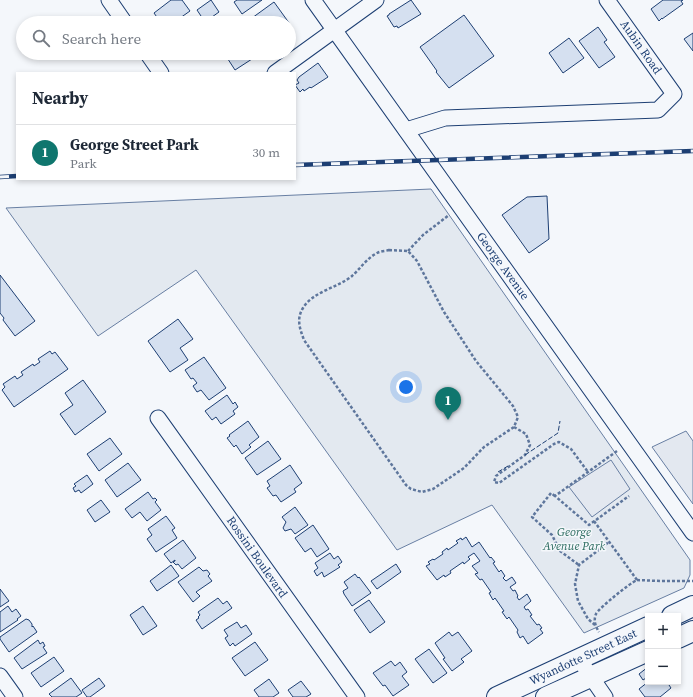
<!DOCTYPE html>
<html lang="en">
<head>
<meta charset="utf-8">
<style>
	body { margin:0; font-family:"Source Serif 4",serif; background:#f2f2f3; color:#1f2937 }
	.controls { position:absolute; right:12px; bottom:12px; display:grid; overflow:hidden; border-radius:0px; box-shadow:0 2px 6px #0003 }
	.controls button { width:36px; height:36px; display:grid; place-items:center; padding:0; border:0; border-bottom:1px solid #e0e1e3; background:#fff; color:#1f2937; font:20px sans-serif }
	.you { position:absolute; left:406px; top:387px; width:14px; height:14px; margin:-10px; border:3px solid #fff; border-radius:50%; background:#1a73e8; box-shadow:0 0 0 6px #1a73e833 }
	.badge { display:grid; place-items:center; width:26px; height:26px; border-radius:50%; background:#0f766e; color:#fff; font-size:13px; font-weight:700 }
	.pin { position:absolute; translate:-50% -33px; filter:drop-shadow(0 1px 2px #0008) }
	.pin::after { content:''; position:absolute; top:21px; width:14px; height:12px; background:inherit; clip-path:polygon(0 0,100% 0,50% 100%) }
	.list { margin:0; padding:0; list-style:none }
	h2 { display:flex; justify-content:space-between; align-items:center; height:52px; margin:0; padding:0 16px; font-size:17px }
	h2 small { font-size:13px; font-weight:400; color:#747a83 }
	.list li { display:grid; grid-template-columns:26px 1fr auto; gap:12px; align-items:center; box-sizing:border-box; height:56px; padding:0 16px; border-top:1px solid #e0e1e3 }
	.list b { display:block; font-size:15px; white-space:nowrap }
	.list p { margin:0; font-size:13px; white-space:nowrap; color:#747a83 }
	.list em { font-size:13px; font-style:normal; color:#747a83 }
	.icon { flex:none; width:22px; height:22px; fill:none; stroke:currentColor; stroke-width:2; stroke-linecap:round; stroke-linejoin:round }
	.map { position:relative; flex:none; width:693px; height:697px; overflow:hidden }
	.search { position:absolute; background:#fff; box-shadow:0 2px 6px #0003; left:16px; top:16px; width:280px; height:44px; display:flex; align-items:center; gap:10px; box-sizing:border-box; padding:0 14px; border-radius:22px; color:#747a83; font-size:15px }
	.panel { position:absolute; background:#fff; box-shadow:0 2px 6px #0003; left:16px; top:72px; width:280px; height:108px; border-radius:0px }
	.map>svg:first-child { display:block }
	.green { fill:#e3e9f0; stroke:#687fa3 }
	.parking { fill:#e3e8f0; stroke:#687fa3 }
	.building { fill:#d5e0f0; stroke:#1d3f73 }
	.lines { fill:none; stroke-linecap:round; stroke-linejoin:round }
	.minor-casing { stroke:#1d3f73; stroke-width:17 }
	.major-casing { stroke:#1d3f73; stroke-width:22 }
	.path { stroke:#5e769c; stroke-width:2.5; stroke-dasharray:3 2; stroke-linecap:butt }
	.minor { stroke:#f4f7fb; stroke-width:15 }
	.major { stroke:#f4f7fb; stroke-width:20 }
	.rail-casing { stroke:#1d3f73; stroke-width:4.5 }
	.rail { stroke:#f4f7fb; stroke-width:3; stroke-dasharray:9; stroke-linecap:butt }
	.fence { stroke:#1d3f73; stroke-width:1; stroke-dasharray:5 2; stroke-linecap:butt }
	.labels { text-anchor:middle; dominant-baseline:central; stroke-width:3; stroke-linejoin:round; paint-order:stroke }
	.street-label { font-size:12px; fill:#1d3f73; stroke:#f4f7fb }
	.park-label { font-size:12px; font-style:italic; fill:#2c6c60; stroke:#f4f7fb }
</style>
</head>
<body>
<div class="map">
<svg width="693" height="697" viewBox="0 0 693 697">
	<rect width="100%" height="100%" fill="#f4f7fb"/>
	<polygon class="green" points="431,189 690,560 690,575 684,588 584,633 492,505 397,550 196,270 98,336 6,208"/>
	<g class="parking">
		<polygon points="686,431 693,441 693,504 652,447"/>
		<polygon points="611,460 630,489 592,517 569,487"/>
	</g>
	<g class="building">
		<polygon points="171,0 182,0 190,11 173,23 161,23 154,13"/>
		<polygon points="211,0 219,12 205,22 197,10"/>
		<polygon points="237,0 262,0 242,14 234,2"/>
		<polygon points="411,0 421,14 398,28 397,26 394,27 387,16 389,15 389,14"/>
		<polygon points="663,0 683,0 681,1 683,4 662,19 662,18 659,21 651,9"/>
		<polygon points="274,2 292,27 289,29 289,23 256,23 252,18"/>
		<polygon points="464,15 494,56 449,88 436,72 437,71 420,47"/>
		<polygon points="598,27 607,40 604,42 615,57 599,68 579,41"/>
		<polygon points="693,33 693,51 684,39"/>
		<polygon points="569,38 584,58 563,73 549,53"/>
		<polygon points="224,53 249,53 252,59 235,70"/>
		<polygon points="318,63 328,77 311,88 310,87 304,91 303,89 300,92 295,85 299,83 297,80 299,77"/>
		<polygon points="547,196 549,239 529,253 502,215 527,197"/>
		<polygon points="0,275 35,321 15,336 3,320 4,318 0,313"/>
		<polygon points="178,319 193,339 180,348 188,360 170,372 148,341"/>
		<polygon points="50,351 52,354 55,352 68,369 14,407 2,390 5,387 3,384 15,376 17,379 23,375 21,372 33,364 34,366 40,362 38,359"/>
		<polygon points="204,357 226,388 209,400 201,390 197,392 193,386 197,383 193,378 191,379 185,370"/>
		<polygon points="83,380 106,412 75,435 60,414 73,405 65,393"/>
		<polygon points="227,395 233,404 235,402 238,407 233,411 235,414 221,424 216,417 212,420 205,411"/>
		<polygon points="248,421 259,437 249,445 251,447 242,454 236,445 234,447 227,438 230,436 229,435"/>
		<polygon points="110,438 122,454 99,471 87,454"/>
		<polygon points="268,441 281,459 257,475 245,458"/>
		<polygon points="128,463 141,480 117,497 105,480"/>
		<polygon points="290,465 302,483 294,489 296,492 281,502 276,495 273,496 267,488 270,486 267,481"/>
		<polygon points="87,475 93,484 81,493 79,490 75,492 73,488 76,486 74,484"/>
		<polygon points="148,492 153,499 155,498 157,500 155,502 161,510 147,521 140,512 132,518 125,509"/>
		<polygon points="101,500 110,512 95,522 87,510"/>
		<polygon points="295,507 308,525 295,534 291,529 285,531 283,528 286,522 282,517"/>
		<polygon points="166,516 175,528 172,530 177,538 156,552 147,539 152,535 148,529"/>
		<polygon points="313,525 329,549 317,557 311,548 305,552 295,538"/>
		<polygon points="466,537 472,547 479,542 490,558 491,557 495,562 493,563 499,572 501,570 505,576 503,578 506,581 512,577 516,583 510,587 513,591 515,590 518,596 517,597 519,600 527,594 531,601 524,607 526,610 528,609 532,615 530,616 537,625 539,624 542,628 540,629 543,633 528,644 523,636 520,638 517,632 518,630 509,617 507,619 502,612 504,611 495,598 493,600 489,593 491,592 482,579 480,580 475,574 478,573 472,566 480,561 474,553 468,557 470,559 464,564 463,562 450,571 451,573 445,577 444,575 437,580 426,566 430,564 428,562 433,559 434,560 443,554 442,552 447,548 448,550 458,543 456,541 461,538 462,540"/>
		<polygon points="183,540 196,558 182,569 178,564 176,565 173,562 175,561 175,560 171,563 164,554"/>
		<polygon points="330,553 334,559 338,556 342,562 338,565 340,567 324,577 322,572 317,576 314,571 318,568 315,563"/>
		<polygon points="396,564 401,572 377,589 371,581"/>
		<polygon points="171,565 179,576 157,591 150,581"/>
		<polygon points="199,567 203,571 207,570 210,574 208,576 212,581 196,592 200,596 193,602 178,582"/>
		<polygon points="355,574 358,578 359,577 371,593 352,606 344,594 343,591 348,588 344,582"/>
		<polygon points="0,589 9,601 0,607"/>
		<polygon points="218,598 223,604 227,601 232,608 202,629 196,620 199,618 198,617 200,615 198,612"/>
		<polygon points="369,600 385,622 370,633 354,610"/>
		<polygon points="8,606 12,612 16,609 21,616 17,619 18,620 0,632 0,612"/>
		<polygon points="143,606 157,626 143,635 130,615"/>
		<polygon points="26,619 29,620 32,624 32,627 33,626 37,632 9,652 0,639 0,637"/>
		<polygon points="237,622 241,628 246,625 252,634 235,646 233,643 230,646 225,638 228,636 224,630"/>
		<polygon points="449,632 452,636 458,632 472,651 461,659 464,662 452,671 443,659 445,658 435,643"/>
		<polygon points="38,640 40,644 43,642 45,646 43,647 47,653 22,669 14,658"/>
		<polygon points="255,642 268,660 245,676 232,658"/>
		<polygon points="429,649 447,673 433,683 415,659"/>
		<polygon points="54,657 64,671 41,687 31,673"/>
		<polygon points="391,661 395,666 400,662 407,672 402,676 409,685 393,696 385,685 383,686 373,673"/>
		<polygon points="648,667 648,680 646,678 643,680 639,674"/>
		<polygon points="71,678 82,693 76,697 52,697 49,694"/>
		<polygon points="99,678 105,686 90,697 87,697 82,690"/>
		<polygon points="269,679 279,693 273,697 259,697 254,690"/>
		<polygon points="301,681 311,694 306,697 293,697 288,690"/>
		<polygon points="648,682 667,682 671,688 660,697 645,697 639,689"/>
	</g>
	<g class="lines">
		<g class="minor-casing">
			<g id="minor">
				<polyline points="109,0 125,23"/>
				<polyline points="313,0 693,533"/>
				<polyline points="147,53 161,73"/>
				<polyline points="275,73 376,0"/>
				<polyline points="406,130 445,118 658,110 674,94 607,0"/>
				<polyline points="158,418 357,697"/>
				<polyline points="585,668 605,697"/>
				<polyline points="0,676 15,697"/>
			</g>
		</g>
		<g class="major-casing">
			<g id="major">
				<polyline points="672,616 693,606"/>
				<polyline points="678,638 693,631"/>
				<polyline points="497,697 648,627"/>
				<polyline points="546,697 648,651"/>
			</g>
		</g>
		<g class="path">
			<path d="M 389,250 L 408,251 L 417,261 L 444,312 L 476,361 L 513,406 L 518,417 L 514,427 L 484,447 L 464,468 L 433,489 L 422,492 L 411,489 L 406,485 L 304,340 C 300,329 296,319 303,308 C 312,292 339,287 352,276 C 360,269 367,258 377,253 C 381,251 386,251 389,250 Z"/>
			<polyline points="408,251 423,235 449,215"/>
			<polyline points="514,427 526,434 530,445 525,455 496,476 494,482 499,483 554,444 559,442 571,449 588,472"/>
			<polyline points="617,451 555,496 589,525 629,496"/>
			<polyline points="555,496 551,493 532,517 552,535 560,551 579,565"/>
			<path d="M 594,521 L 637,580 C 630,583 599,608 596,614 C 593,621 596,627 599,632"/>
			<polyline points="637,580 660,581 693,581"/>
			<polyline points="595,625 588,619 578,601 575,584 579,565 609,542"/>
		</g>
		<use href="#minor" class="minor"/>
		<use href="#major" class="major"/>
		<g class="rail-casing">
			<g id="rail">
				<polyline points="295,165 693,151"/>
				<polyline points="0,177 17,176"/>
			</g>
		</g>
		<use href="#rail" class="rail"/>
		<g class="fence">
			<polyline points="525,455 558,433 560,421"/>
			<polyline points="498,472 508,466"/>
		</g>
	</g>
	<g class="labels">
		<g class="street-label">
			<text transform="translate(641 47) rotate(55)">Aubin Road</text>
			<text transform="translate(503 266) rotate(54)">George Avenue</text>
			<text transform="translate(257 557) rotate(55)">Rossini Boulevard</text>
			<text transform="translate(583 657) rotate(-25)">Wyandotte Street East</text>
		</g>
		<g class="park-label">
			<text x="574" y="532">George<tspan x="574" dy="14">Avenue Park</tspan></text>
		</g>
	</g>
</svg>
<div class="controls">
<button>+</button>
<button>−</button>
</div>
<div class="you"></div>
<div class="pin badge" style="left:448px;top:420px">1</div>
<div class="search"><svg class="icon" aria-label="search" viewBox="0 0 24 24"><circle cx="10" cy="10" r="6"/><path d="M15 15l6 6"/></svg>Search here</div>
<section class="panel">
<h2>Nearby<small></small></h2>
<ul class="list">
<li><span class="badge">1</span><div><b>George Street Park</b><p>Park</p></div><em>30 m</em></li>
</ul>
</section>
</div>
</body>
</html>
